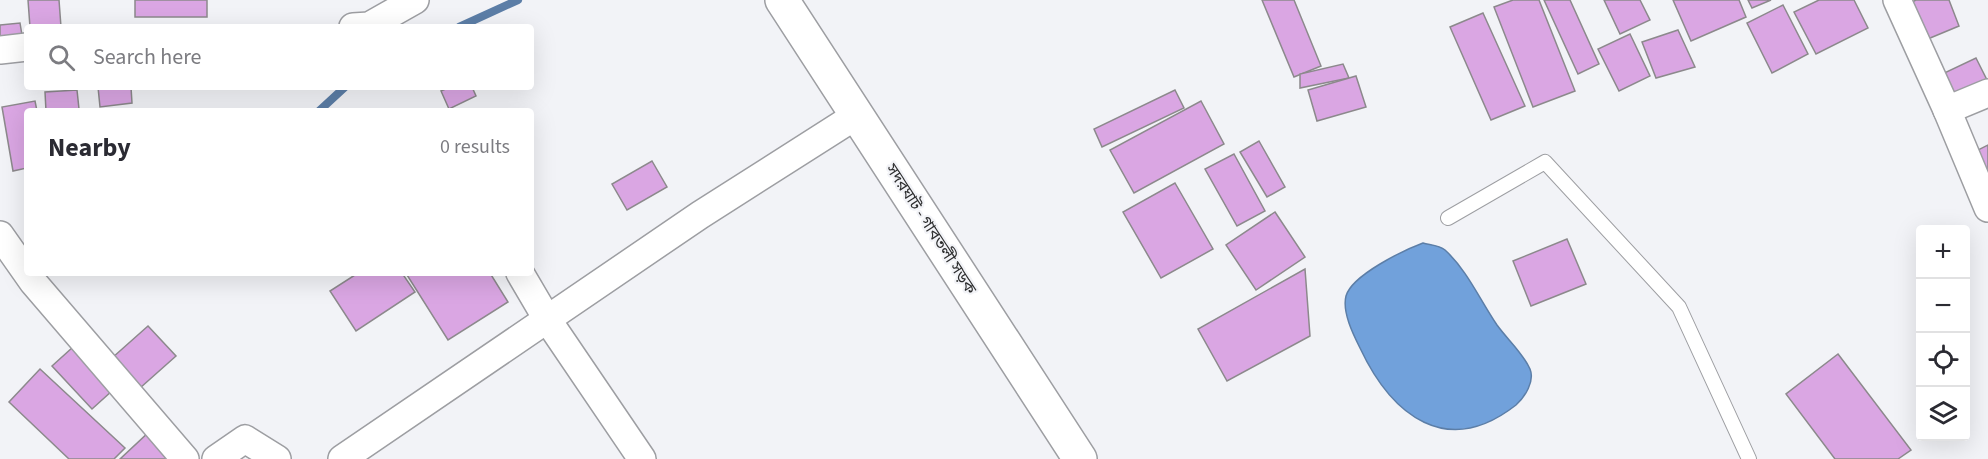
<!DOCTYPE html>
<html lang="en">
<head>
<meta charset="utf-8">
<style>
	body { margin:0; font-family:"Source Sans 3","Noto Sans Bengali",sans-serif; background:#f2f2f3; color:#2b2b33 }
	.controls { position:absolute; right:18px; bottom:18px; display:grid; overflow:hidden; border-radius:6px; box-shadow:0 6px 24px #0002 }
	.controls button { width:54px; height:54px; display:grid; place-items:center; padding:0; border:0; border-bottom:2px solid #e1e1e2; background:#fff; color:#2b2b33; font:30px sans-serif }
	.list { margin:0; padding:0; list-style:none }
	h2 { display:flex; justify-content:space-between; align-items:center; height:78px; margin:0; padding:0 24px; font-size:26px }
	h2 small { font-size:20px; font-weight:400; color:#7c7c81 }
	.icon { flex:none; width:33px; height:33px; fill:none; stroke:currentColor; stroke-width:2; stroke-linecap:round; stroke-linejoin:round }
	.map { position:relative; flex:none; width:1988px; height:459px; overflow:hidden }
	.search { position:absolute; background:#fff; box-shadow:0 6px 24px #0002; left:24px; top:24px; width:510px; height:66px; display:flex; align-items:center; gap:15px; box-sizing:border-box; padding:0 21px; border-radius:6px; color:#7c7c81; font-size:22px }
	.panel { position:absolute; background:#fff; box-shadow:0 6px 24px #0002; left:24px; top:108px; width:510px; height:168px; border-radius:6px }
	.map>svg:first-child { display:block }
	.water { fill:#71a1db; stroke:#5c7ea7; stroke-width:1.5 }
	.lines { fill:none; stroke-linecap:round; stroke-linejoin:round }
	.stream { stroke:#5c7ea7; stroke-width:8 }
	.building { fill:#daa6e3; stroke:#8c898c; stroke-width:1.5 }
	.service-casing { stroke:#9d9ea2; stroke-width:16 }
	.minor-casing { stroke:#9d9ea2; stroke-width:30 }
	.trunk-casing { stroke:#9d9ea2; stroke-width:36 }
	.service { stroke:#fff; stroke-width:14 }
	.minor { stroke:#fff; stroke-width:27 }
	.trunk { stroke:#fff; stroke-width:33 }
	.labels { text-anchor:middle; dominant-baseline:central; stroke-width:4.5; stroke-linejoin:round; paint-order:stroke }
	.street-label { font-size:16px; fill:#2c2d2e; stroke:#f2f3f7 }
</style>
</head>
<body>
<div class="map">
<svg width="1988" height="459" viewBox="0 0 1988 459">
	<rect width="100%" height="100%" fill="#f2f3f7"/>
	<path class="water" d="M 1423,243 C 1430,245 1439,245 1445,250 C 1467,270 1480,300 1497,325 C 1507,339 1523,353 1530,369 C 1535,381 1525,397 1516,405 C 1447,459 1392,416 1360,348 C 1353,334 1342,312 1346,296 C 1352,275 1404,250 1423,243 Z"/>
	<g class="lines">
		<g class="stream">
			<polyline points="459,27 518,0"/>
			<polyline points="319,111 345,87"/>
		</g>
	</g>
	<g class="building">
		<polygon points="28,0 59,0 61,27 30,27"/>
		<rect x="135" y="0" width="72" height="17"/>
		<polygon points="1262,0 1294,0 1321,66 1294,77"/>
		<polygon points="1513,0 1539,0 1575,91 1533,107 1494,7"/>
		<polygon points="1544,0 1570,0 1599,64 1578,74"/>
		<polygon points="1604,0 1640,0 1650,20 1620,34"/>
		<polygon points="1673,0 1739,0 1746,17 1691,41"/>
		<polygon points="1748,0 1771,0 1752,8"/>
		<polygon points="1819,0 1854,0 1868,28 1816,54 1794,12"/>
		<polygon points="1916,0 1949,0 1959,26 1923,41 1908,4"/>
		<polygon points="1783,5 1808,54 1772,73 1747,23"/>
		<polygon points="1483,13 1525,106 1491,120 1450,27"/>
		<polygon points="20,23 23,41 0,44 0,25"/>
		<polygon points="1678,30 1695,67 1656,78 1642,42"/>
		<polygon points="1630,34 1650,76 1619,91 1598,49"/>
		<polygon points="1976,58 1988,82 1952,100 1940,75"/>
		<polygon points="1343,64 1349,78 1300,88 1300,74"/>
		<polygon points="1356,76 1366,107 1317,121 1308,90"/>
		<polygon points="98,87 131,87 132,103 100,107"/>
		<polygon points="450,87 472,87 476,96 449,109 441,91"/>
		<polygon points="77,90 79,109 46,111 45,92"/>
		<polygon points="1175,90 1184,108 1102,147 1094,129"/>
		<polygon points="35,101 37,111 27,111 27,168 13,171 2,107"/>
		<polygon points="1201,101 1224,144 1134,193 1110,150"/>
		<polygon points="1259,141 1285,187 1267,197 1240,152"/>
		<polygon points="1988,145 1988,178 1974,152"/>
		<polygon points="1234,154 1265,211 1237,226 1205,169"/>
		<polygon points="652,161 667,187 627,210 612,184"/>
		<polygon points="1175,183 1213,249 1161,278 1123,212"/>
		<polygon points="1275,212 1305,257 1256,290 1226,245"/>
		<polygon points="1567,239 1586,284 1531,306 1513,261"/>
		<polygon points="1305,269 1310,336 1227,381 1198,329"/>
		<polygon points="358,273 402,273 415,292 356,331 330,291"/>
		<polygon points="410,273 490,273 508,302 448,340 407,275"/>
		<polygon points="148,326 176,356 140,388 112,358"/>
		<polygon points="73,347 113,390 92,409 52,366"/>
		<polygon points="1838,354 1911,450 1898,459 1835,459 1786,394"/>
		<polygon points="40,369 125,448 114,459 69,459 9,402"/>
		<polygon points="149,432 168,459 120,459"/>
	</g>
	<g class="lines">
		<g class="service-casing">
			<polyline id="service" points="1448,218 1545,162 1679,307 1749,459"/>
		</g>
		<g class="minor-casing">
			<g id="minor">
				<polyline points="1897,0 1947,110 1988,208"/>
				<polyline points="353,27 369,26 415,0"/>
				<polyline points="0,50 27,47"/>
				<polyline points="1947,110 1988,93"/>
				<polyline points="0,235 33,282 185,459"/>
				<polyline points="520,273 547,319 642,459"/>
				<polyline points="216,459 245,439 277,459"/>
				<polyline points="342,459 700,215 857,115"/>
			</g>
		</g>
		<g class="trunk-casing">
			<polyline id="trunk" points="782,0 1080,459"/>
		</g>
		<use href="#service" class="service"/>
		<use href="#minor" class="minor"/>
		<use href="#trunk" class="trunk"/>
	</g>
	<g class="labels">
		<g class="street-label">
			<text transform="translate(931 229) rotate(57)">সদরঘাট - গাবতলী সড়ক</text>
		</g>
	</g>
</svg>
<div class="controls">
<button>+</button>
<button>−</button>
<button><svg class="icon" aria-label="locate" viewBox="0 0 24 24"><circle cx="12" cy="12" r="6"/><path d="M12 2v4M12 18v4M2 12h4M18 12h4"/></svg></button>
<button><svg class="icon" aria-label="layers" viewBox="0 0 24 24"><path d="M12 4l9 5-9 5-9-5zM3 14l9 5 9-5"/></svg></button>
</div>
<div class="search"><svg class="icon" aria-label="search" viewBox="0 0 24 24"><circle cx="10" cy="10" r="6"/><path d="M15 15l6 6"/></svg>Search here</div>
<section class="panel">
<h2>Nearby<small>0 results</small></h2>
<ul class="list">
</ul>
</section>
</div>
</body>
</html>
